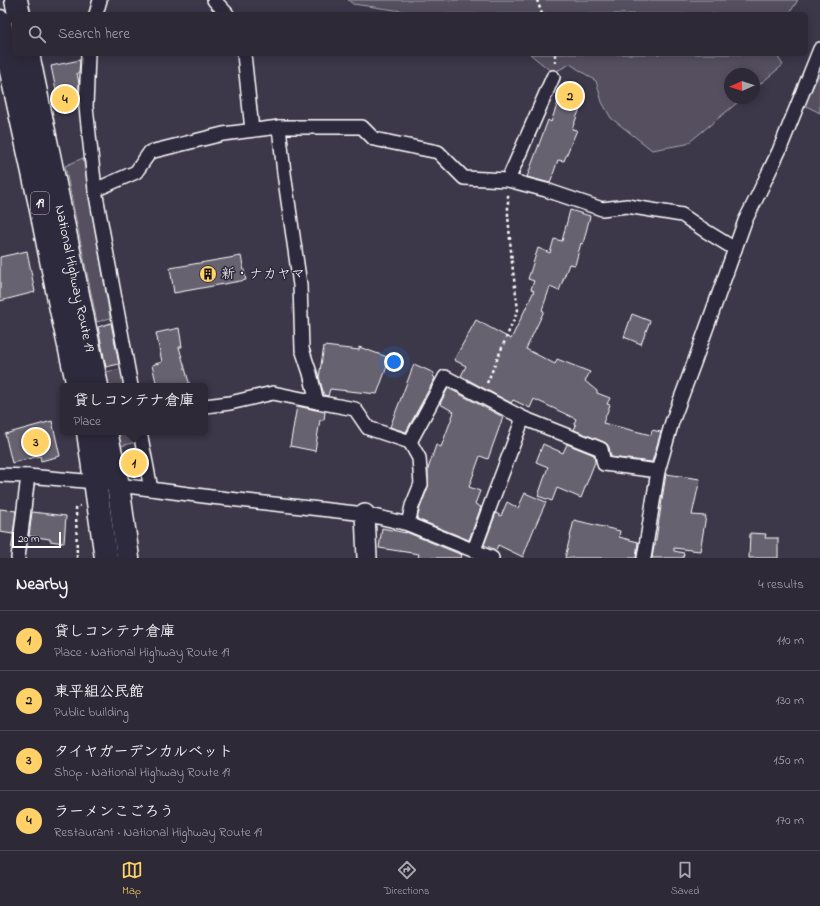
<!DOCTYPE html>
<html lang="en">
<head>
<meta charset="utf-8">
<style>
	body { margin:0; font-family:"Indie Flower","Klee One",sans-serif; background:#35313f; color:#f1f3f6 }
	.compass { position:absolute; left:724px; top:68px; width:36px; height:36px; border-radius:50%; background:#2d2937; box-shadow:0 2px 10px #0003; rotate:267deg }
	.scale { position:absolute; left:12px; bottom:10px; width:49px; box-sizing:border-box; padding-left:4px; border:2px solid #fff; border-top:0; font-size:11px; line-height:14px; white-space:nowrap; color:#fff; -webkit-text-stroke:3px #2f2a3d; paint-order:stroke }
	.you { position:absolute; left:394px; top:362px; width:14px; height:14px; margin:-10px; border:3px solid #fff; border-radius:50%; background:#1a73e8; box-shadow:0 0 0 6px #1a73e833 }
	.badge { display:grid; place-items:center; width:26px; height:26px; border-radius:50%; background:#ffd166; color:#111; font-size:13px; font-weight:700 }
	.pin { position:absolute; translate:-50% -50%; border:2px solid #fff; box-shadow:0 1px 4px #0006 }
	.popup { position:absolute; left:60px; top:383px; width:148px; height:52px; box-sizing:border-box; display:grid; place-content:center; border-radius:6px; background:#2d2937; filter:drop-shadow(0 1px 3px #0005); font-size:13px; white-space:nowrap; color:#a7a6ad }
	.popup b { font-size:15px; color:#f1f3f6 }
	.popup::after { content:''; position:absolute; left:50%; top:100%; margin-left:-8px; border:8px solid transparent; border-top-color:#2d2937 }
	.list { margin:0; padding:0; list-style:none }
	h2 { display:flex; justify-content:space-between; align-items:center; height:52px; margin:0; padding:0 16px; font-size:17px }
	h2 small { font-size:13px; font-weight:400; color:#a7a6ad }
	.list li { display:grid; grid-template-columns:26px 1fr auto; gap:12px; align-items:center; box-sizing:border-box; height:60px; padding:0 16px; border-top:1px solid #484552 }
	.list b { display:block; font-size:15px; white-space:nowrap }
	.list p { margin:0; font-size:13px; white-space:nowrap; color:#a7a6ad }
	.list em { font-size:13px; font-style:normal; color:#a7a6ad }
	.icon { flex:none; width:22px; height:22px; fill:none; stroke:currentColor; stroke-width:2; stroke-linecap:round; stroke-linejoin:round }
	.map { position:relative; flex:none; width:820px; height:558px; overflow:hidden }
	.search { position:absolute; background:#2d2937; box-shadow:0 2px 10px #0003; left:12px; right:12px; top:12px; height:44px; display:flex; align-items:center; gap:10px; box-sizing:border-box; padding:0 14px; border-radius:6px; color:#a7a6ad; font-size:15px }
	.sheet { height:292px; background:#2d2937 }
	nav { display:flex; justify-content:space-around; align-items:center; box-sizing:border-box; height:56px; border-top:1px solid #484552; background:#2d2937; font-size:11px; color:#a7a6ad }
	nav a { display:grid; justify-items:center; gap:2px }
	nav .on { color:#ffd166 }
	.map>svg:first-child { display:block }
	.green { fill:#555060; stroke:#aaa8b0 }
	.building { fill:#666270; stroke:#fff }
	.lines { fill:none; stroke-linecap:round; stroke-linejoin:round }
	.street-casing { stroke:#fff; stroke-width:16 }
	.secondary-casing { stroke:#fff; stroke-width:22 }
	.highway-casing { stroke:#fff; stroke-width:25 }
	.path { stroke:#fff; stroke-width:2.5; stroke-dasharray:3 3; stroke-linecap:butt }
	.street { stroke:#2f2a3d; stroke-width:13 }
	.secondary { stroke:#2f2a3d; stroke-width:19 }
	.highway { stroke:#2f2a3d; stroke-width:22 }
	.labels { text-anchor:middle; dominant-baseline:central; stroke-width:3; stroke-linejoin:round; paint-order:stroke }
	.shield { fill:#2f2a3d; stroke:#c1bfc5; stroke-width:1 }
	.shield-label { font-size:13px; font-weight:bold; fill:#fff }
	.poi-label { font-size:14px; fill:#fff; stroke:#2f2a3d; text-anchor:start }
	.street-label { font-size:14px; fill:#fff; stroke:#2f2a3d }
</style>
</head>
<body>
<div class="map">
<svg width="820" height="558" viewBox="0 0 820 558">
	<rect width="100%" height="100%" fill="#3c3749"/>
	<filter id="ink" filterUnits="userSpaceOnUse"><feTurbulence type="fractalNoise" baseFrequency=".025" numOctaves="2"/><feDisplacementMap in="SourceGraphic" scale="8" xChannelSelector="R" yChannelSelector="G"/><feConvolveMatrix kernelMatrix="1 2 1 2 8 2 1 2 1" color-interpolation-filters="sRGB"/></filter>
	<g filter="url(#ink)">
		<g class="green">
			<polygon points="348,0 798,0 789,14 423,14 353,4"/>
			<polygon points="530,54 776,54 783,65 754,89 754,74 730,74 730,98 743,98 687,144 652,150 611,118 602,102 596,81 570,64 553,73"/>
			<polygon points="820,73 820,113 804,105"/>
			<polygon points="83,158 110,318 97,322 65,166"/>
			<polygon points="121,369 125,386 109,386 106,372"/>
			<polygon points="118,432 134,432 136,442 121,446"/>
		</g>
		<g class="building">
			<polygon points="80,60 79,73 77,73 79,84 78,100 59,105 51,66"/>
			<polygon points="565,82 582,89 576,104 581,106 572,129 577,130 566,156 564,161 558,160 550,183 527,177 548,120 551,122"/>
			<polygon points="570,210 590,216 583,244 581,243 575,265 569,264 559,291 550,287 542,310 544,311 526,349 555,364 557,359 590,372 585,381 597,391 597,393 610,398 607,404 610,405 603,423 651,435 652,430 661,432 652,462 611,457 609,447 607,444 604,442 574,430 576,425 574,424 576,419 534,399 530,408 513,400 511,403 461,376 466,366 454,360 476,320 511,339 534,291 531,289 534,281 528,279 538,248 550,253 554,239 562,241"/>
			<polygon points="27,251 35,292 0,301 0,257"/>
			<polygon points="241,256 246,280 174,293 170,268"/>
			<polygon points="632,314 650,321 641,344 624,337"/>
			<polygon points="111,323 119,364 106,367 98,327"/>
			<polygon points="179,328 182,347 179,347 190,386 157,386 152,365 162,362 156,333"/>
			<polygon points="324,346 359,350 359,347 390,358 377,394 330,389 328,396 324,395 319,377"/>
			<polygon points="414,364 434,373 433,376 435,378 406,432 390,427"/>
			<polygon points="448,388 503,417 488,459 480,456 469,487 480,491 475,504 481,507 469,540 417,519 420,508 428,487 428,469 436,445 441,447 454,412 440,404"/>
			<polygon points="297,406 325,412 324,420 320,420 315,451 290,446"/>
			<polygon points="52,421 60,456 41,461 40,456 12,463 5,434"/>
			<polygon points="543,444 563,453 567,444 594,455 595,462 581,498 557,488 552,501 538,496 548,467 536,462"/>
			<polygon points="666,474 700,479 692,515 706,516 700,551 674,548 674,551 684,553 683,558 652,558 654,546 655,546"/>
			<polygon points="525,493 546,502 533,531 523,557 498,545 496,550 484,545 496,513 501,516 507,502 518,508"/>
			<polygon points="0,509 16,511 13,534 0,532"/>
			<polygon points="32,512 66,516 64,543 50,541 50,539 29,536"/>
			<polygon points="574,520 620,531 619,537 638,542 636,558 565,558"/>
			<polygon points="382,528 406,533 406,532 462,555 461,558 418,558 419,554 379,548"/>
			<polygon points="750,533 766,534 765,538 778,538 778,558 749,558"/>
		</g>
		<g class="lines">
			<g class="street-casing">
				<g id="street">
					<polyline points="214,0 227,14"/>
					<polyline points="96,14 100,0"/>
					<polyline points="88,54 86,107 95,190 131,386"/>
					<polyline points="244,54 252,130"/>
					<polyline points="279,127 362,127 374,139 438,152 464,178 508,180 546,190 602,209 627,206 682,215 704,230 735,249"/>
					<polyline points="508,180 553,77"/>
					<polyline points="95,190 136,172 150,152 223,134 279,127 284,173 300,285 302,349 310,373 317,402"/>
					<polyline points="205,406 230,403 273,393 317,402 355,409 368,428 410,442"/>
					<polyline points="523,418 601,449 604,464 658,471"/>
					<polyline points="140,432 151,489"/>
					<polyline points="0,475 28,476 95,482 118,485 151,489 211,497 365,514 408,524 492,558"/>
					<polyline points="408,524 412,506 421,484 419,458 410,442 445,377 523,418 490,506 474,550"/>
					<polyline points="18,558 28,476"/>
					<polyline points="644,558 658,471 672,422 694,363 745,221 758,195 779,151 820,49"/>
				</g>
			</g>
			<g class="secondary-casing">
				<polyline id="secondary" points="365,514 367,558"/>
			</g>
			<g class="highway-casing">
				<g id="highway">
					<polyline points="16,0 19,14"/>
					<polyline points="0,21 39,200 60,305 78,386"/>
					<path id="s1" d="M 28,54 L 97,386"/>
					<polyline points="88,432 106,558"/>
					<polyline points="106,432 118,485 128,558"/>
				</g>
			</g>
			<g class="path">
				<polyline points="537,0 542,14"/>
				<polyline points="555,63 555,54"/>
				<polyline points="487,383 518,310 512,263 508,215 508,194"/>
				<polyline points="77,558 76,507 80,506"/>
			</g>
			<use href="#street" class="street"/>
			<use href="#secondary" class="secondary"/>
			<use href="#highway" class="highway"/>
		</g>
	</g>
	<defs>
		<g id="building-disc" transform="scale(0.9)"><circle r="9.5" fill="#ffd166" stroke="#2f2a3d"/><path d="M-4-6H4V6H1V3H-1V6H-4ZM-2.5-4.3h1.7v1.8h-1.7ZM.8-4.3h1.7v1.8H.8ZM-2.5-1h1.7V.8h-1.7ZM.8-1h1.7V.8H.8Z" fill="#111"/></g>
	</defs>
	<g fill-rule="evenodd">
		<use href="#building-disc" x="208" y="274"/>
	</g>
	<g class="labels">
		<rect class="shield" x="31" y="192" width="18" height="22" rx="3"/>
		<g class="shield-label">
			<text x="40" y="203">19</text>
		</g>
		<g class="poi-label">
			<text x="221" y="274">新・ナカヤマ</text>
		</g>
		<g class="street-label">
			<text stroke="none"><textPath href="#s1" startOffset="229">National Highway Route 19</textPath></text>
		</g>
	</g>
</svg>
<svg class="compass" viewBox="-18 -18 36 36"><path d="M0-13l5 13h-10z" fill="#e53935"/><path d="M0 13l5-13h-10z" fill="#a7a6ad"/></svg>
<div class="scale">20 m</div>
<div class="you"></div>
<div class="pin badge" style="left:134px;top:463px">1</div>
<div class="popup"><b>貸しコンテナ倉庫</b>Place</div>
<div class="pin badge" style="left:570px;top:96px">2</div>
<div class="pin badge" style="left:36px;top:442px">3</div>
<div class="pin badge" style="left:65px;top:99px">4</div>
<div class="search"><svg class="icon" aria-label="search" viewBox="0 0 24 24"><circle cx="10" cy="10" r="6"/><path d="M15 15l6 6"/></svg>Search here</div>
</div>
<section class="sheet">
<h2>Nearby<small>4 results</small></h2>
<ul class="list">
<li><span class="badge">1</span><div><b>貸しコンテナ倉庫</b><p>Place · National Highway Route 19</p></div><em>110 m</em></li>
<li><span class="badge">2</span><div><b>東平組公民館</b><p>Public building</p></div><em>130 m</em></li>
<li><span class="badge">3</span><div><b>タイヤガーデンカルベット</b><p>Shop · National Highway Route 19</p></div><em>150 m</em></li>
<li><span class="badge">4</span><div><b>ラーメンこごろう</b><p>Restaurant · National Highway Route 19</p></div><em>170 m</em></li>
</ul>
</section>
<nav>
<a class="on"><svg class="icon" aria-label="map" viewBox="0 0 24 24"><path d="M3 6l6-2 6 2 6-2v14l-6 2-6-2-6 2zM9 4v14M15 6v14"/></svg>Map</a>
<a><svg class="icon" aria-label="directions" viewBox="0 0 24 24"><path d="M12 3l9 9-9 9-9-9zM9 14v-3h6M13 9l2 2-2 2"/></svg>Directions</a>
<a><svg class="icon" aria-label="saved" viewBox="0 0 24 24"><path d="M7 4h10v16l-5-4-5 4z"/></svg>Saved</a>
</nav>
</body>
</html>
